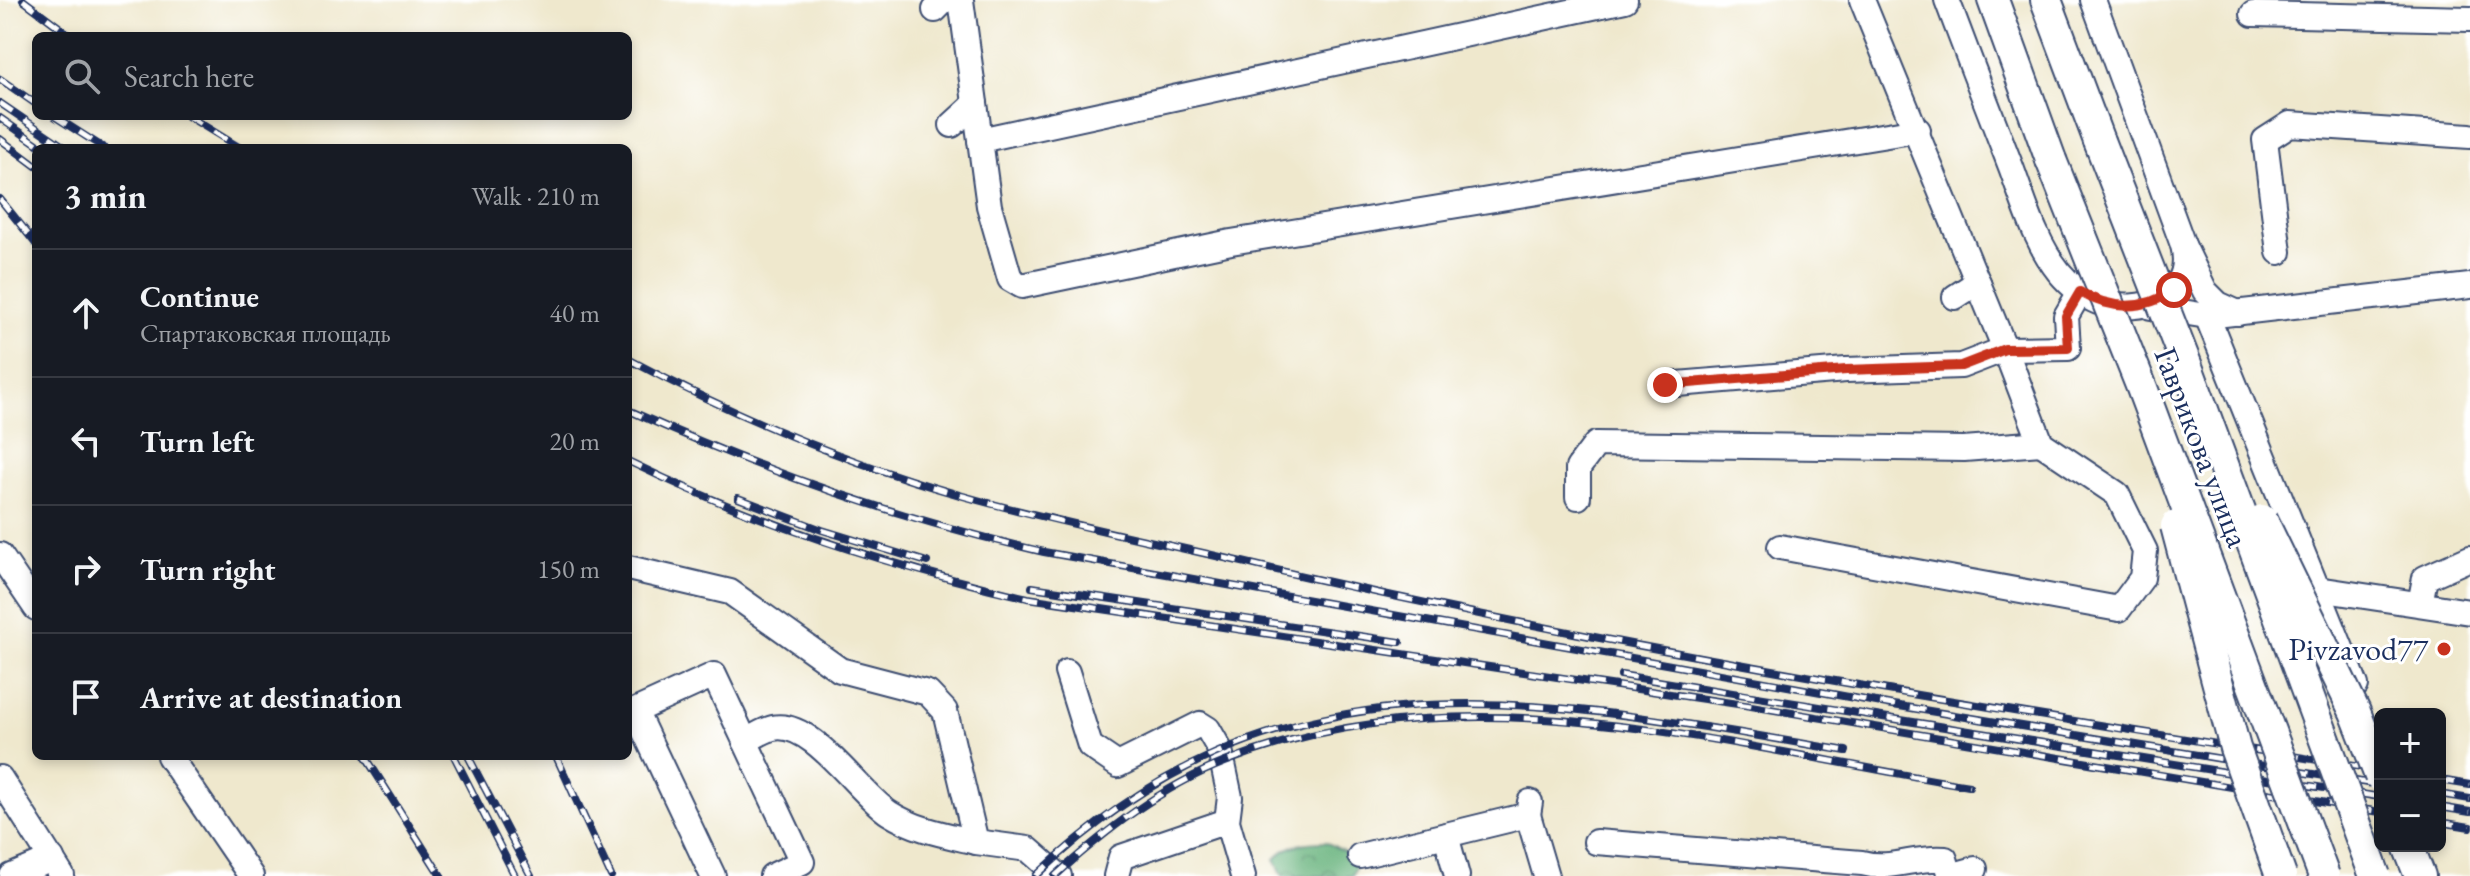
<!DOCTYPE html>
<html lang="en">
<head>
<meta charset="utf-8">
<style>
	body { margin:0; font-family:"EB Garamond",serif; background:#242831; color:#f1f3f6 }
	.controls { position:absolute; right:24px; bottom:24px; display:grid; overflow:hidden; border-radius:12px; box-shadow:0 4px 12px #0003 }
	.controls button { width:72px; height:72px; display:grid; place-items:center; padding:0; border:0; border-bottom:2px solid #363941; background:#171b24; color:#f1f3f6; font:40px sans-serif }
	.stop { position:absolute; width:24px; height:24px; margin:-18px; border:6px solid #c8321e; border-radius:50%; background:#fff }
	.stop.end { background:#c8321e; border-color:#fff; box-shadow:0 2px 8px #0008 }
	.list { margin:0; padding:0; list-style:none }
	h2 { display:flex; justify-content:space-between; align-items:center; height:104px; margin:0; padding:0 32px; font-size:34px }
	h2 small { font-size:26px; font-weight:400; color:#9ea1a6 }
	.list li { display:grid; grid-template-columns:52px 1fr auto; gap:24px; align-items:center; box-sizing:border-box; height:128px; padding:0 32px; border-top:2px solid #363941 }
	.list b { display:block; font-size:30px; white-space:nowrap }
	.list p { margin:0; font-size:26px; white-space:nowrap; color:#9ea1a6 }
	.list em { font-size:26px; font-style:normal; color:#9ea1a6 }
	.icon { flex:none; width:44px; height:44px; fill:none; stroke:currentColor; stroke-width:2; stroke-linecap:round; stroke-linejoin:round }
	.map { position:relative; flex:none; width:2470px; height:876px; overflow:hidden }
	.search { position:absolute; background:#171b24; box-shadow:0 4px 12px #0003; left:32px; top:32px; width:600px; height:88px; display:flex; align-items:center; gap:20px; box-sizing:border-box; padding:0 28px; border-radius:12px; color:#9ea1a6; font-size:30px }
	.panel { position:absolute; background:#171b24; box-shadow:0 4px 12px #0003; left:32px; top:144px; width:600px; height:616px; border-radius:12px }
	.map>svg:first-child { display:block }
	.forest { fill:url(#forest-crowns); stroke:#40706d; stroke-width:2 }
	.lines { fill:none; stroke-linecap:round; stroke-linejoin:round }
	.minor-casing { stroke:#3b4b6f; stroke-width:28 }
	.major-casing { stroke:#3b4b6f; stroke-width:34 }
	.minor { stroke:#fff; stroke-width:24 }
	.major { stroke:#fff; stroke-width:30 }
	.rail-casing { stroke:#1b2f5e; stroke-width:8 }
	.rail { stroke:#fff; stroke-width:5; stroke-dasharray:15; stroke-linecap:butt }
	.major-bridge-casing { stroke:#3b4b6f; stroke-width:34; stroke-linecap:butt }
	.major-bridge { stroke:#fff; stroke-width:30 }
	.route { stroke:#c8321e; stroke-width:10 }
	.poi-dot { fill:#c8321e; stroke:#fff; stroke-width:3 }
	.labels { text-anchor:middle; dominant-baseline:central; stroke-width:6; stroke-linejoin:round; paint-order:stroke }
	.street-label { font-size:32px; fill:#1b2f5e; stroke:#fff }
	.poi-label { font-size:32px; fill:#1b2f5e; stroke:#fff; text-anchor:end }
</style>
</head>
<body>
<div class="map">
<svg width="2470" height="876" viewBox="0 0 2470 876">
	<defs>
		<pattern id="forest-crowns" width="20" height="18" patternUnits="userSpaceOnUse" patternTransform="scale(2)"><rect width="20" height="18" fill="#66b27c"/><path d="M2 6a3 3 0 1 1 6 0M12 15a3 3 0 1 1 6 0" fill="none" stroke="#539169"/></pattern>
	</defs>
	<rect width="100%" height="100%" fill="#fff"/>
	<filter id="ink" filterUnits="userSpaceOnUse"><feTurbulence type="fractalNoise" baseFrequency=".0125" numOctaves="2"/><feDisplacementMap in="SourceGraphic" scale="16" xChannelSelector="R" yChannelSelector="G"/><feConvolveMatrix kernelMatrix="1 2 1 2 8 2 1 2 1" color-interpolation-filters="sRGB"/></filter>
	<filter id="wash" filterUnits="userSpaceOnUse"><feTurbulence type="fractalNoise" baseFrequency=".006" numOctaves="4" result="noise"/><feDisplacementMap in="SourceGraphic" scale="32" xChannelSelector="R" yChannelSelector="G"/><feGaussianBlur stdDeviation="1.8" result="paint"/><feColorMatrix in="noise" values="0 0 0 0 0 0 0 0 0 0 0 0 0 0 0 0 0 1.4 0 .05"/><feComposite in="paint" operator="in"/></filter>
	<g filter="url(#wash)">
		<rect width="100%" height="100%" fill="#efe8cd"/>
		<path class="forest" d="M 1326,842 L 1343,851 L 1357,864 L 1352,876 L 1283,876 L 1275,859 C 1289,843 1307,842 1326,842 Z"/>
	</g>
	<g filter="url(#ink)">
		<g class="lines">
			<g class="minor-casing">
				<g id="minor">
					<polyline points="961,0 989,206 1010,279 1022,286 1231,242 1918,130"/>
					<polyline points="1862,0 2005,349 2068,348 2066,316 2080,292"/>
					<path d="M 1947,0 C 1968,56 1989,111 2011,167 C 2024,202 2035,242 2059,272 C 2069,284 2083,296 2098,302 C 2140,316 2196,298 2183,245"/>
					<polyline points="2093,0 2183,245 2205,291 2218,304 2238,313"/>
					<polyline points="935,10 945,0"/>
					<polyline points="2253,14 2470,19"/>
					<polyline points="952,125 975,104"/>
					<polyline points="980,140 1625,0"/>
					<polyline points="2279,252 2265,140 2290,124 2470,136"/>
					<polyline points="1955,297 1978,282"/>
					<polyline points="2151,307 2207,316 2470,286"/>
					<polyline points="2207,316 2356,685"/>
					<polyline points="1665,385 1846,370 1961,366 2005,349 2041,443 2117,494 2145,551 2142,578 2119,609 1780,547"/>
					<polyline points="1578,497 1578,468 1596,444 1964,449 2041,443"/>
					<polyline points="0,555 36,608"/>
					<polyline points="628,568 730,592 840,670 928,693 945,711 976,842 1028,849 1059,876"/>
					<polyline points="2318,589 2470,612"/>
					<polyline points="2420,604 2425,578 2470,558"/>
					<polyline points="1067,672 1090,746 1118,765 1200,724 1208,729 1220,750 1230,797 1227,821 1243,876"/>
					<path d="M 745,741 C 754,737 764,730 773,728 C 812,719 858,793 889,813 C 916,830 946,835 976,842"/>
					<polyline points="169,756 251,876"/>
					<polyline points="0,778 62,876"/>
					<polyline points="1528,815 1546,876"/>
					<path d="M 1596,842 L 1862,863 C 1890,871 1916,856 1945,859 L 1950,876 L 1975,869"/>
					<polyline points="1360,856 1446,835"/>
					<polyline points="12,876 52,859"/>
					<polyline points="713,876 635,711 714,675 802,862 772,876"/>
					<polyline points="1116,876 1121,857 1227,821"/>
					<polyline points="1457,876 1446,835 1528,815 1530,802"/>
				</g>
			</g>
			<g class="major-casing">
				<g id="major">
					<polyline points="1993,0 2051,160"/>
					<polyline points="2046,0 2099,141"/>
					<polyline points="2408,846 2420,876"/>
				</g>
			</g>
			<use href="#minor" class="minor"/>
			<use href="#major" class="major"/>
			<g class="rail-casing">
				<g id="rail">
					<polyline points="23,0 71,36"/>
					<polyline points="0,79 36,104"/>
					<polyline points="0,103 66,148"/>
					<polyline points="54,116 104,148"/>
					<polyline points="188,116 240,148"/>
					<polyline points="0,118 43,148"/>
					<polyline points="0,139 36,166"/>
					<polyline points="0,199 36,244"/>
					<path d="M 628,359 C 735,416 847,463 963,496 C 1059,523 1158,542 1255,565 C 1626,652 2004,710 2380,770"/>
					<path d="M 628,410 C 768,473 894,517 1044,552 L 1893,705 L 2380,785"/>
					<path d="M 628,461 C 756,524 889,566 1028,598 L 1751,706 L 2380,812"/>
					<polyline points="738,498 822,530 927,562"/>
					<polyline points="1032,587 1400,642"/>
					<polyline points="1621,675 2380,797"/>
					<polyline points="365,756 441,876"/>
					<polyline points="454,756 515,876"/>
					<polyline points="468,756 531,876"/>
					<polyline points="556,756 611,876"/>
					<polyline points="2440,780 2470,785"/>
					<polyline points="2440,794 2470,799"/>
					<polyline points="2440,807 2470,812"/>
					<polyline points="2440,822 2470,827"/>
					<path d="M 1036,876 C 1283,640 1542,699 1846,751"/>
					<path d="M 1055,876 C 1105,831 1161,787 1225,762 C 1465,667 1725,746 1969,786"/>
				</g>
			</g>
			<use href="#rail" class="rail"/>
			<g class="major-bridge-casing">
				<g id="major-bridge">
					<polyline points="2099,141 2186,364 2375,876"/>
					<polyline points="2051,160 2142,388 2324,876"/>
					<polyline points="2262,520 2355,712 2380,776"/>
					<polyline points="2176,526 2235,748 2281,876"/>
				</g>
			</g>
			<use href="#major-bridge" class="major-bridge"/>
		</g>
	</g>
	<g class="lines" filter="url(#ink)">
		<path class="route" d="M 1665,385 L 1846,370 L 1961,366 L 2005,349 L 2068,348 L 2066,316 L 2080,292 C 2111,310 2144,311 2174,290"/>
	</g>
	<circle class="poi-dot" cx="2444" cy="649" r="8"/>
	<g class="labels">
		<g class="street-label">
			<text transform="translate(2202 447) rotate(69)">Гаврикова улица</text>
		</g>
		<g class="poi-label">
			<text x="2428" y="649">Pivzavod77</text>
		</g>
	</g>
</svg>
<div class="controls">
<button>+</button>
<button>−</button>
</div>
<div class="stop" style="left:2174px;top:290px"></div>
<div class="stop end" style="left:1665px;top:385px"></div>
<div class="search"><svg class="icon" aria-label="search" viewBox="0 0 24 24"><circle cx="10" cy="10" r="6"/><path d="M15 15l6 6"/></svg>Search here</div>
<section class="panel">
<h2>3 min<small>Walk · 210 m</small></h2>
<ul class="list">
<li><svg class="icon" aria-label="ahead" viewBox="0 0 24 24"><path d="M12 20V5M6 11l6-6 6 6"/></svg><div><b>Continue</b><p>Спартаковская площадь</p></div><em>40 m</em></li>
<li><svg class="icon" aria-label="left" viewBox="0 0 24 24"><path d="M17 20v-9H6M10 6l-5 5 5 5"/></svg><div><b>Turn left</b></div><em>20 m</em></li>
<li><svg class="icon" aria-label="right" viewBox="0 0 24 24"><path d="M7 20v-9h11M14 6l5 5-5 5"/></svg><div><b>Turn right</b></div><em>150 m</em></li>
<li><svg class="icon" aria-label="arrive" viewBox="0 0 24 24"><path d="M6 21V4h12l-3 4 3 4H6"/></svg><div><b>Arrive at destination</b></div></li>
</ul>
</section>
</div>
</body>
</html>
